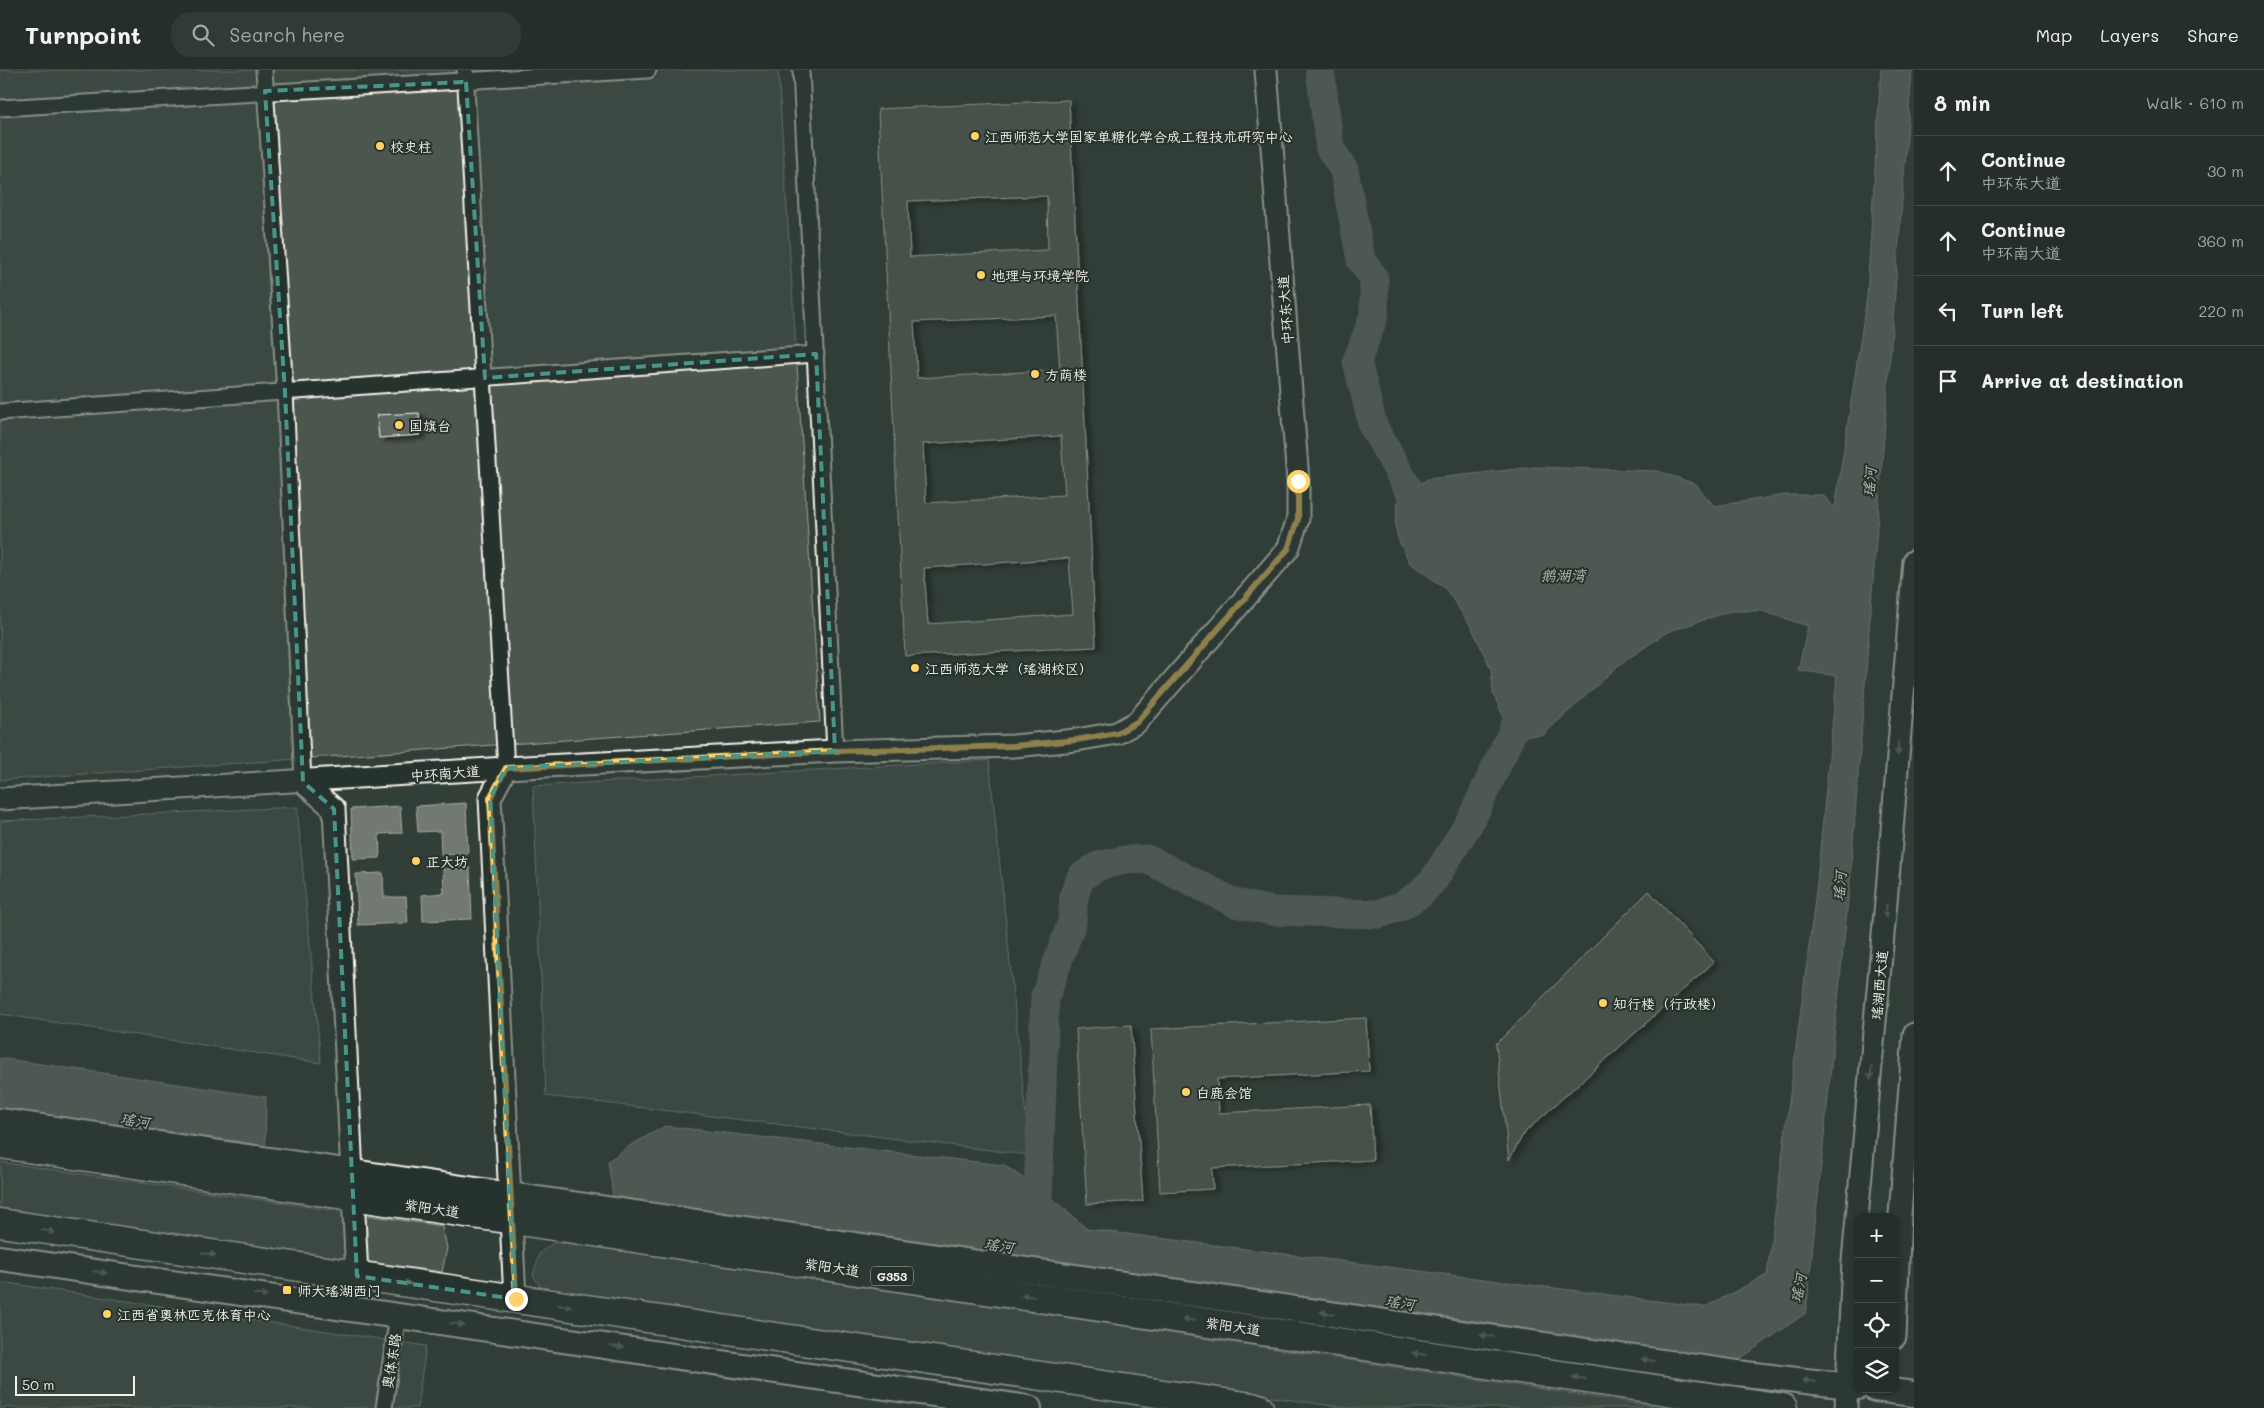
<!DOCTYPE html>
<html lang="en">
<head>
<meta charset="utf-8">
<style>
	body { margin:0; font-family:Mali,"LXGW WenKai TC",sans-serif; background:#323a36; color:#f1f3f6 }
	.controls { position:absolute; right:15px; bottom:15px; display:grid; overflow:hidden; border-radius:10px; box-shadow:0 1px 4px #0004 }
	.controls button { width:45px; height:45px; display:grid; place-items:center; padding:0; border:0; border-bottom:1px solid #424a47; background:#262e2a; color:#f1f3f6; font:25px sans-serif }
	.scale { position:absolute; left:15px; bottom:12px; width:120px; box-sizing:border-box; padding-left:5px; border:2px solid #f4f1e8; border-top:0; font-size:14px; line-height:18px; white-space:nowrap; color:#f4f1e8; -webkit-text-stroke:4px #26332d; paint-order:stroke }
	.stop { position:absolute; width:15px; height:15px; margin:-11px; border:4px solid #ffd166; border-radius:50%; background:#fff }
	.stop.end { background:#ffd166; border-color:#fff; box-shadow:0 1px 5px #0008 }
	.list { margin:0; padding:0; list-style:none }
	h2 { display:flex; justify-content:space-between; align-items:center; height:65px; margin:0; padding:0 20px; font-size:21px }
	h2 small { font-size:16px; font-weight:400; color:#a4a8a8 }
	.list li { display:grid; grid-template-columns:32px 1fr auto; gap:15px; align-items:center; box-sizing:border-box; height:70px; padding:0 20px; border-top:1px solid #424a47 }
	.list b { display:block; font-size:19px; white-space:nowrap }
	.list p { margin:0; font-size:16px; white-space:nowrap; color:#a4a8a8 }
	.list em { font-size:16px; font-style:normal; color:#a4a8a8 }
	.icon { flex:none; width:28px; height:28px; fill:none; stroke:currentColor; stroke-width:2; stroke-linecap:round; stroke-linejoin:round }
	.map { position:relative; flex:none; width:1914px; height:1338px; overflow:hidden }
	header { display:flex; align-items:center; gap:30px; box-sizing:border-box; height:70px; padding:0 25px; background:#262e2a; border-bottom:1px solid #424a47 }
	header strong { font-size:24px }
	nav { display:flex; gap:28px; margin-inline-start:auto; font-size:18px }
	.search { width:350px; height:45px; background:#323a36; display:flex; align-items:center; gap:12px; box-sizing:border-box; padding:0 18px; border-radius:20px; color:#a4a8a8; font-size:19px }
	main { display:flex }
	aside { flex:1; background:#262e2a }
	.map>svg:first-child { display:block }
	.green { fill:#4c564f; stroke:#a0a49c }
	.water { fill:#727972; stroke:#a6a9a1 }
	.lines { fill:none; stroke-linecap:round; stroke-linejoin:round }
	.river { stroke:#727972; stroke-width:29 }
	.building { fill:#5f6861; stroke:#f4f1e8; fill-rule:evenodd; filter:url(#shadow) }
	.street-casing { stroke:#f4f1e8; stroke-width:19 }
	.secondary-casing { stroke:#f4f1e8; stroke-width:25 }
	.primary-casing { stroke:#f4f1e8; stroke-width:28 }
	.highway-casing { stroke:#f4f1e8; stroke-width:31 }
	.street { stroke:#26332d; stroke-width:15 }
	.secondary { stroke:#26332d; stroke-width:21 }
	.primary { stroke:#26332d; stroke-width:24 }
	.highway { stroke:#26332d; stroke-width:28 }
	.oneway { fill:#6e766e }
	.route { stroke:#ffd166; stroke-width:6 }
	.marked { fill:none; stroke:#48958c; stroke-width:4; stroke-dasharray:10 6; stroke-linejoin:round }
	.poi-dot { fill:#ffd166; stroke:#26332d; stroke-width:2 }
	.labels { text-anchor:middle; dominant-baseline:central; stroke-width:4; stroke-linejoin:round; paint-order:stroke }
	.shield { fill:#26332d; stroke:#b6b8b0; stroke-width:1 }
	.shield-label { font-size:12px; font-weight:bold; fill:#f4f1e8 }
	.poi-label { font-size:14px; fill:#f4f1e8; stroke:#26332d; text-anchor:start }
	.street-label { font-size:14px; fill:#f4f1e8; stroke:#26332d }
	.water-label { font-size:15px; font-style:italic; fill:#babbb3; stroke:#26332d }
</style>
</head>
<body>
<header>
<strong>Turnpoint</strong>
<div class="search"><svg class="icon" aria-label="search" viewBox="0 0 24 24"><circle cx="10" cy="10" r="6"/><path d="M15 15l6 6"/></svg>Search here</div>
<nav><a>Map</a><a>Layers</a><a>Share</a></nav>
</header>
<main>
<div class="map">
<svg width="1914" height="1338" viewBox="0 0 1914 1338">
	<defs>
		<filter id="shadow"><feDropShadow dx="5.5" dy="3" stdDeviation="2.5" flood-color="#0009"/></filter>
	</defs>
	<rect width="100%" height="100%" fill="#323e38"/>
	<filter id="ink" filterUnits="userSpaceOnUse"><feTurbulence type="fractalNoise" baseFrequency=".02" numOctaves="2"/><feDisplacementMap in="SourceGraphic" scale="10" xChannelSelector="R" yChannelSelector="G"/><feConvolveMatrix kernelMatrix="1 2 1 2 8 2 1 2 1" color-interpolation-filters="sRGB"/></filter>
	<g filter="url(#ink)">
		<g class="green">
			<polygon points="0,0 778,0 820,652 0,710"/>
			<polygon points="989,690 1030,1085 546,1026 533,716"/>
			<polygon points="297,737 321,993 0,944 0,751"/>
			<polygon points="0,1092 442,1156 447,1178 442,1202 0,1140"/>
			<polygon points="553,1173 571,1173 1667,1338 1347,1338 543,1221 533,1205 540,1183"/>
			<polygon points="0,1212 426,1276 417,1338 0,1338"/>
		</g>
		<g class="water">
			<polygon points="1881,0 1912,0 1850,811 1806,1243 1737,1291 614,1134 608,1091 631,1075 665,1056 1004,1095 1054,1130 1087,1159 1705,1237 1767,1205 1816,821 1837,606 1798,600 1808,556 1762,541 1731,541 1667,562 1619,595 1543,665 1525,666 1507,655 1493,623 1491,599 1472,558 1445,518 1410,493 1399,471 1395,456 1398,432 1409,420 1428,409 1535,397 1657,401 1696,414 1714,436 1785,425 1823,425 1835,438 1867,226"/>
			<polygon points="466,733 468,784 441,785 440,761 418,762 416,736"/>
			<polygon points="400,736 402,763 379,764 380,788 353,789 351,739"/>
			<polygon points="470,798 472,849 423,851 422,825 444,823 443,799"/>
			<polygon points="383,803 384,827 406,827 408,853 358,855 356,804"/>
			<polygon points="0,988 266,1027 265,1085 0,1046"/>
		</g>
		<g class="lines">
			<g class="river">
				<polyline points="1320,0 1330,78 1344,100 1361,190 1374,208 1374,246 1357,291 1373,356 1409,420"/>
				<polyline points="1037,1158 1045,927 1072,852 1074,825 1081,807 1098,796 1125,790 1147,789 1235,833 1272,841 1379,844 1401,836 1420,824 1435,808 1472,748 1530,624"/>
			</g>
		</g>
		<g class="building">
			<path d="M 1069,30 L 1096,577 L 905,586 L 878,39 ZM 1047,126 L 1048,180 L 910,187 L 908,131 ZM 1056,246 L 1060,300 L 917,308 L 914,252 ZM 1061,366 L 1065,425 L 926,433 L 923,374 ZM 1069,488 L 1073,544 L 928,554 L 924,498 Z"/>
			<polygon points="419,343 420,365 379,368 377,345"/>
			<polygon points="1649,821 1714,892 1524,1063 1509,1090 1496,974"/>
			<polygon points="1366,948 1369,1001 1217,1009 1219,1043 1370,1035 1373,1090 1212,1098 1213,1119 1160,1122 1151,959"/>
			<polygon points="1131,955 1143,1131 1087,1134 1076,959"/>
		</g>
		<g class="lines">
			<g class="street-casing">
				<g id="street">
					<polyline points="264,0 285,322 303,712"/>
					<polyline points="465,0 506,698"/>
					<polyline points="801,0 835,681"/>
					<polyline points="0,38 648,0"/>
					<polyline points="0,342 816,284"/>
					<polyline points="384,1338 398,1245"/>
				</g>
			</g>
			<g class="secondary-casing">
				<g id="secondary">
					<polyline points="506,698 490,728 515,1229"/>
					<polyline points="303,712 334,739 357,1206"/>
					<polyline points="0,729 506,698 835,681 1014,676 1076,670 1117,663 1137,652 1288,479 1298,449 1298,411 1266,0"/>
					<polyline points="1895,1267 1900,1145 1914,964"/>
					<polyline points="1846,1338 1853,1191 1887,821 1914,491"/>
				</g>
			</g>
			<g class="primary-casing">
				<g id="primary">
					<polyline points="0,1051 1737,1303 1858,1317"/>
					<polyline points="0,1188 1029,1338"/>
					<polyline points="1875,1319 1914,1324"/>
				</g>
			</g>
			<g class="highway-casing">
				<g id="highway">
					<polyline points="0,1074 1783,1338"/>
					<polyline points="0,1153 1259,1338"/>
				</g>
			</g>
			<use href="#street" class="street"/>
			<use href="#secondary" class="secondary"/>
			<use href="#primary" class="primary"/>
			<use href="#highway" class="highway"/>
		</g>
		<defs><path id="oneway-solid" d="M-6-.8H1V-3.2L6.5 0L1 3.2V.8H-6Z" transform="scale(1.25)"/></defs>
		<g class="oneway">
			<use href="#oneway-solid" transform="translate(1898 679) rotate(94)"/>
			<use href="#oneway-solid" transform="translate(1886 841) rotate(95)"/>
			<use href="#oneway-solid" transform="translate(1871 1003) rotate(95)"/>
			<use href="#oneway-solid" transform="translate(48 1161) rotate(8)"/>
			<use href="#oneway-solid" transform="translate(209 1184) rotate(8)"/>
			<use href="#oneway-solid" transform="translate(100 1202) rotate(8)"/>
			<use href="#oneway-solid" transform="translate(404 1213) rotate(8)"/>
			<use href="#oneway-solid" transform="translate(261 1225) rotate(8)"/>
			<use href="#oneway-solid" transform="translate(1028 1226) rotate(-172)"/>
			<use href="#oneway-solid" transform="translate(565 1236) rotate(8)"/>
			<use href="#oneway-solid" transform="translate(1327 1243) rotate(-172)"/>
			<use href="#oneway-solid" transform="translate(1189 1250) rotate(-172)"/>
			<use href="#oneway-solid" transform="translate(457 1254) rotate(8)"/>
			<use href="#oneway-solid" transform="translate(1487 1266) rotate(-172)"/>
			<use href="#oneway-solid" transform="translate(617 1277) rotate(8)"/>
			<use href="#oneway-solid" transform="translate(1419 1284) rotate(-172)"/>
			<use href="#oneway-solid" transform="translate(1648 1290) rotate(-172)"/>
			<use href="#oneway-solid" transform="translate(1579 1308) rotate(-172)"/>
			<use href="#oneway-solid" transform="translate(1809 1311) rotate(-173)"/>
		</g>
	</g>
	<g class="lines" filter="url(#ink)">
		<polyline class="route" points="516,1229 490,728 506,698 835,681 1014,676 1076,670 1117,663 1137,652 1288,479 1298,449 1298,411"/>
	</g>
	<path d="M0 0H1914V1338H0ZM 466,12 L 485,308 L 816,284 L 835,681 L 506,698 L 490,728 L 515,1229 L 357,1206 L 334,739 L 303,712 L 285,322 L 265,21 Z" fill="#323e38" fill-opacity=".55" fill-rule="evenodd"/>
	<path class="marked" d="M 466,12 L 485,308 L 816,284 L 835,681 L 506,698 L 490,728 L 515,1229 L 357,1206 L 334,739 L 303,712 L 285,322 L 265,21 Z"/>
	<g class="poi-dot">
		<circle cx="975" cy="66" r="5"/>
		<circle cx="380" cy="76" r="5"/>
		<circle cx="981" cy="205" r="5"/>
		<circle cx="1035" cy="304" r="5"/>
		<circle cx="399" cy="355" r="5"/>
		<circle cx="915" cy="598" r="5"/>
		<circle cx="416" cy="791" r="5"/>
		<circle cx="1603" cy="933" r="5"/>
		<circle cx="1186" cy="1022" r="5"/>
		<rect x="282" y="1215" width="10" height="10" rx="2.5"/>
		<circle cx="107" cy="1244" r="5"/>
	</g>
	<g class="labels">
		<rect class="shield" x="871" y="1196.5" width="42" height="19" rx="4"/>
		<g class="shield-label">
			<text x="892" y="1206">G353</text>
		</g>
		<g class="poi-label">
			<text x="985" y="66">江西师范大学国家单糖化学合成工程技术研究中心</text>
			<text x="390" y="76">校史柱</text>
			<text x="991" y="205">地理与环境学院</text>
			<text x="1045" y="304">方荫楼</text>
			<text x="409" y="355">国旗台</text>
			<text x="925" y="598">江西师范大学（瑶湖校区）</text>
			<text x="426" y="791">正大坊</text>
			<text x="1613" y="933">知行楼（行政楼）</text>
			<text x="1196" y="1022">白鹿会馆</text>
			<text x="297" y="1220">师大瑶湖西门</text>
			<text x="117" y="1244">江西省奥林匹克体育中心</text>
		</g>
		<g class="street-label">
			<text transform="translate(1285 240) rotate(-94)">中环东大道</text>
			<text transform="translate(445 703) rotate(-4)">中环南大道</text>
			<text transform="translate(1879 915) rotate(-85)">瑶湖西大道</text>
			<text transform="translate(432 1138) rotate(8)">紫阳大道</text>
			<text transform="translate(832 1197) rotate(8)">紫阳大道</text>
			<text transform="translate(1233 1256) rotate(8)">紫阳大道</text>
			<text transform="translate(391 1291) rotate(-81)">奥体东路</text>
		</g>
		<g class="water-label">
			<text transform="translate(1869 412) rotate(-86)">瑶河</text>
			<text x="1563" y="505">鹅湖湾</text>
			<text transform="translate(1839 816) rotate(-86)">瑶河</text>
			<text transform="translate(135 1050) rotate(8)">瑶河</text>
			<text transform="translate(999 1175) rotate(8)">瑶河</text>
			<text transform="translate(1798 1218) rotate(-80)">瑶河</text>
			<text transform="translate(1400 1232) rotate(8)">瑶河</text>
		</g>
	</g>
</svg>
<div class="controls">
<button>+</button>
<button>−</button>
<button><svg class="icon" aria-label="locate" viewBox="0 0 24 24"><circle cx="12" cy="12" r="6"/><path d="M12 2v4M12 18v4M2 12h4M18 12h4"/></svg></button>
<button><svg class="icon" aria-label="layers" viewBox="0 0 24 24"><path d="M12 4l9 5-9 5-9-5zM3 14l9 5 9-5"/></svg></button>
</div>
<div class="scale">50 m</div>
<div class="stop" style="left:1298px;top:411px"></div>
<div class="stop end" style="left:516px;top:1229px"></div>
</div>
<aside>
<h2>8 min<small>Walk · 610 m</small></h2>
<ul class="list">
<li><svg class="icon" aria-label="ahead" viewBox="0 0 24 24"><path d="M12 20V5M6 11l6-6 6 6"/></svg><div><b>Continue</b><p>中环东大道</p></div><em>30 m</em></li>
<li><svg class="icon" aria-label="ahead" viewBox="0 0 24 24"><path d="M12 20V5M6 11l6-6 6 6"/></svg><div><b>Continue</b><p>中环南大道</p></div><em>360 m</em></li>
<li><svg class="icon" aria-label="left" viewBox="0 0 24 24"><path d="M17 20v-9H6M10 6l-5 5 5 5"/></svg><div><b>Turn left</b></div><em>220 m</em></li>
<li><svg class="icon" aria-label="arrive" viewBox="0 0 24 24"><path d="M6 21V4h12l-3 4 3 4H6"/></svg><div><b>Arrive at destination</b></div></li>
</ul>
</aside>
</main>
</body>
</html>
